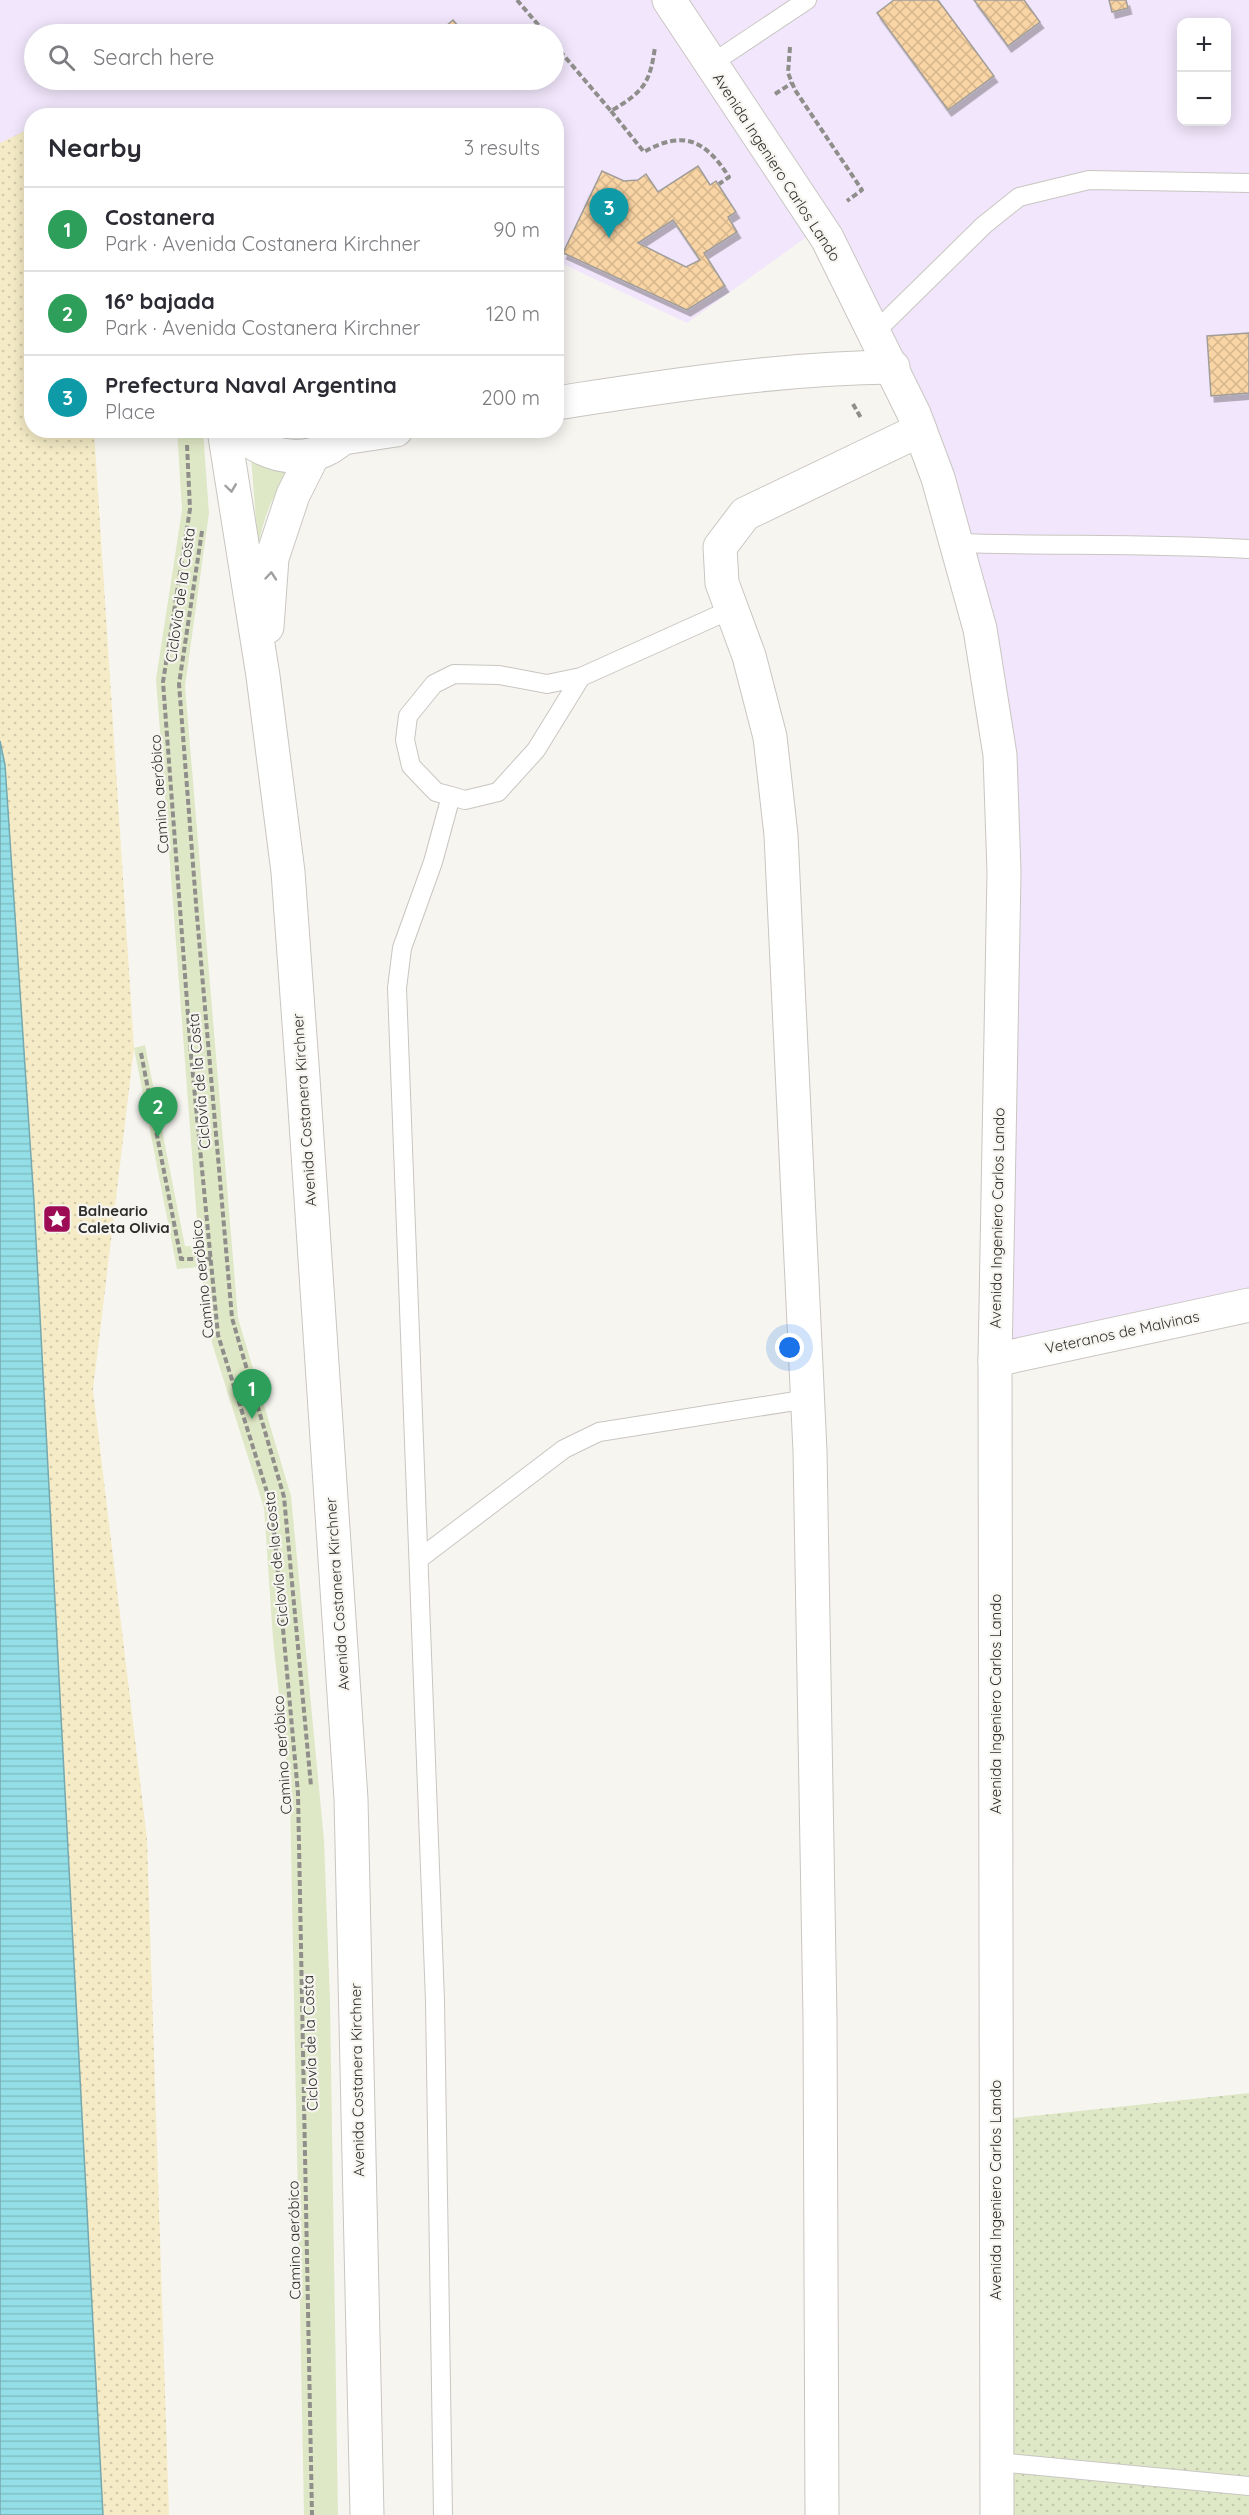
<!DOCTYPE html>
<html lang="en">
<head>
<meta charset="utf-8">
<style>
	body { margin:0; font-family:Quicksand,sans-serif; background:#f7f7f7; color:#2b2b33 }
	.controls { position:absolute; right:18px; top:18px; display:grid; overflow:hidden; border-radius:12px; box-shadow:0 3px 15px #0003 }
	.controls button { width:54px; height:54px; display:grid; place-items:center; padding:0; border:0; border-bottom:2px solid #e1e1e2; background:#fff; color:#2b2b33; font:30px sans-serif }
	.you { position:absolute; left:790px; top:1348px; width:21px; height:21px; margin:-15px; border:4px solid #fff; border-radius:50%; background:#1a73e8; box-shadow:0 0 0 9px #1a73e833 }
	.badge { display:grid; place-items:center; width:39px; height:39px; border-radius:50%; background:#9e0b55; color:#fff; font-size:20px; font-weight:700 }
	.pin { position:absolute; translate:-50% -50px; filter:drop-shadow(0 2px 3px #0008) }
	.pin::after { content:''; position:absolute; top:32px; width:21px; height:18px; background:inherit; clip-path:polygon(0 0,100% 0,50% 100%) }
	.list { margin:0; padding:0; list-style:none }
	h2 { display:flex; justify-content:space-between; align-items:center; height:78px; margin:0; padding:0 24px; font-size:26px }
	h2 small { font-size:20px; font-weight:400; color:#7c7c81 }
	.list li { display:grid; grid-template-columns:39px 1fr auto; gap:18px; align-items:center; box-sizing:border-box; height:84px; padding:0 24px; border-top:2px solid #e1e1e2 }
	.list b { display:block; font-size:22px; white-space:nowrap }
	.list p { margin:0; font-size:20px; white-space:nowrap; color:#7c7c81 }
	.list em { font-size:20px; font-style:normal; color:#7c7c81 }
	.icon { flex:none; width:33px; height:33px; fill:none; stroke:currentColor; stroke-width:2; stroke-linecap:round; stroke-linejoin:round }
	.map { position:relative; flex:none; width:1249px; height:2515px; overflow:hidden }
	.search { position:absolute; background:#fff; box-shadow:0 3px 15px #0003; left:24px; top:24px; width:540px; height:66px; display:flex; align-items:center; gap:15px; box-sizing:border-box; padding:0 21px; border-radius:33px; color:#7c7c81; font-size:22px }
	.panel { position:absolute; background:#fff; box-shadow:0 3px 15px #0003; left:24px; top:108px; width:540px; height:330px; border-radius:24px }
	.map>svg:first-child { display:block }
	.industrial { fill:#f1e6fb; fill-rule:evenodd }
	.grass { fill:url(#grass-dots) }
	.sand { fill:url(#sand-dots) }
	.green { fill:#dfe8c6 }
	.water { fill:url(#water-rules); stroke:#75a9af; stroke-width:1.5 }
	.building { fill:url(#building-cross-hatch); stroke:#a19e9a; stroke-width:1.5; fill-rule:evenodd; filter:url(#shadow) }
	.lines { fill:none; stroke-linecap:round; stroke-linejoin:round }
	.lane-casing { stroke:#c9c6c2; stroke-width:20 }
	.street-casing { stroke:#c9c6c2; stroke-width:35 }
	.secondary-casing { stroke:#c9c6c2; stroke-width:35 }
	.path { stroke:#8f8e8b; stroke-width:4; stroke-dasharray:6 3; stroke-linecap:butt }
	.lane { stroke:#fff; stroke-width:18 }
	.street { stroke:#fff; stroke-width:33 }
	.secondary { stroke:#fff; stroke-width:33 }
	.oneway { stroke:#a0a0a0 }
	.labels { text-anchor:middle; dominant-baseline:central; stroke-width:4.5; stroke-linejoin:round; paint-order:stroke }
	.street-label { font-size:15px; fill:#2d2c2b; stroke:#f7f5f0 }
	.poi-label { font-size:15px; font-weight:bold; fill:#2d2c2b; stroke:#f7f5f0; text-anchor:start }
</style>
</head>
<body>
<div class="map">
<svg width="1249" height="2515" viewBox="0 0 1249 2515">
	<defs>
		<pattern id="grass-dots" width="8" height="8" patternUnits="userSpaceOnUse" patternTransform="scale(1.5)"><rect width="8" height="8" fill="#dfe8c6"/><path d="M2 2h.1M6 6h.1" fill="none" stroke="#c0c7aa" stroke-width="1.8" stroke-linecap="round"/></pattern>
		<pattern id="sand-dots" width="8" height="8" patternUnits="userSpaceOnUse" patternTransform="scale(1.5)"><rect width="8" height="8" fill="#f5ebc6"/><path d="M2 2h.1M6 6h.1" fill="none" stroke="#d2caaa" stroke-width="1.8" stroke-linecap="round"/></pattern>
		<pattern id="water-rules" width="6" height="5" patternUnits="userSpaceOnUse" patternTransform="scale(1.5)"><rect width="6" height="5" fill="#94dfe7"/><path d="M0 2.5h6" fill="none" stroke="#80c0c6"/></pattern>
		<pattern id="building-cross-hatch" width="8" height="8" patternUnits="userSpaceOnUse" patternTransform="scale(1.5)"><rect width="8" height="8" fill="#f9d4a4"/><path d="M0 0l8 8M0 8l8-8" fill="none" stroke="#d6b68d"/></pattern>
		<filter id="shadow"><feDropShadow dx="3.5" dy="6" stdDeviation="0" flood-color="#0004"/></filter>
	</defs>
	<rect width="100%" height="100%" fill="#f7f5f0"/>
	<path class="industrial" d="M 0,0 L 1249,0 L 1249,1305 L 995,1360 L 1004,872 L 969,585 L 819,228 L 687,323 L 557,261 L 556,116 L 32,116 L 31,247 L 0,248 ZM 1182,22 L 1226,22 L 1226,122 L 1182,122 ZM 34,34 L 554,34 L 554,80 L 34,80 Z"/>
	<polygon class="grass" points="1249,2093 1249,2515 997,2515 995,2120"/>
	<polygon class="sand" points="31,128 32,430 94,431 134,1048 93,1390 147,1839 169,2515 0,2515 0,143"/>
	<g class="green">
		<polygon points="177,431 203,431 209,513 185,686 238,1318 291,1496 324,1840 330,2000 338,2515 304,2515 290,1795 273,1639 264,1508 212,1343 201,1267 177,1269 134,1048 145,1045 185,1246 199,1247 156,679 182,510"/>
		<path d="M 251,457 L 279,471 L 294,469 C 272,492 265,515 258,546 Z"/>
	</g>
	<polygon class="water" points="0,741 5,765 34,1202 103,2515 0,2515"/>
	<g class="building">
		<polygon points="894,0 938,0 994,76 948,110 877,13"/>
		<polygon points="974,0 1024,0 1040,22 1008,46"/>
		<polygon points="1109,0 1126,0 1128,8 1112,12"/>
		<polygon points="453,20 465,34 441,34 439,32"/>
		<path d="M 698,166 L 710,185 L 716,181 L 736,212 L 728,217 L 737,232 L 704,253 L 725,286 L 687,310 L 563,253 L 602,171 L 624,181 L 638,180 L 646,174 L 658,192 ZM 673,220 L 700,260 L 686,267 L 638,243 Z"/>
		<polygon points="1249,333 1249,393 1211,396 1207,336"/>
	</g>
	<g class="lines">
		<g class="lane-casing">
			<g id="lane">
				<polyline points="711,64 807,0"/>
				<polyline points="875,332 984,225 1019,197 1089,180 1249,183"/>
				<path d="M 957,543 C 1055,546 1152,543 1249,549"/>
				<polyline points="581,677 536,750 498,792 465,800 451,796 436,792 411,766 405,740 408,716 434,684 454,674 499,675 547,684 581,677 732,609"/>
				<polyline points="419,1559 564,1449 599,1432 808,1399"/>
				<polyline points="997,2462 1249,2486"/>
				<polyline points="443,2515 435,2001 397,988 402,948 433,862 451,796"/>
			</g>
		</g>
		<g class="street-casing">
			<g id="street">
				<polyline points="995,1360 1249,1305"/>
				<polyline points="822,2515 820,2017 810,1451 781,835 770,737 749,656 722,583 720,547 745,514 920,430"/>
			</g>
		</g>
		<g class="secondary-casing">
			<g id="secondary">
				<polyline points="669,0 827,238 914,414 938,478 980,629 1000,755 1004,872 995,1360 997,2515"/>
				<path d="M 556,403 C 668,386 780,368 893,367"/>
				<polyline points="224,430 263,676 288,872 303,1078 351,1799 367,2515"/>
				<path d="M 237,430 C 269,462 319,468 350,430"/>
				<polyline points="343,438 396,430"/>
				<polyline points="267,627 272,558 293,495 313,455"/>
			</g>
		</g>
		<g class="path">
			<polyline points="517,0 546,34"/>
			<path d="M 554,44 L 611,111 C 643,92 650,84 655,47"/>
			<polyline points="790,47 788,73 795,90 862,190 847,201"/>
			<polyline points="775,94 792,83"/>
			<path d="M 611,111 L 644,152 C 684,129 706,141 729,177 L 719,184"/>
			<polyline points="853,404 861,418"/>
			<polyline points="187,445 190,509 163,682 191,1055 218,1335 272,1508 298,1793 312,2515"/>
			<polyline points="202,531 179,684 197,916 232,1318 284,1497 311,1786"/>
			<polyline points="141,1053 181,1259 212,1259"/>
		</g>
		<use href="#lane" class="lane"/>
		<use href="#street" class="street"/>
		<use href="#secondary" class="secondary"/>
	</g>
	<defs><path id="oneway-chevron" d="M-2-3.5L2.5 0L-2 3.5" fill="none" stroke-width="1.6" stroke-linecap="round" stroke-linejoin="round" transform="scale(1.5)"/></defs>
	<g class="oneway">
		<use href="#oneway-chevron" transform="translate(231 488) rotate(82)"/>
		<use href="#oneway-chevron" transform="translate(271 576) rotate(-85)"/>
	</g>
	<defs>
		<g id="sight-square" transform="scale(1.5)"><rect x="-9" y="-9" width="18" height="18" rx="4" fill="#9e0b55" stroke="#f7f5f0"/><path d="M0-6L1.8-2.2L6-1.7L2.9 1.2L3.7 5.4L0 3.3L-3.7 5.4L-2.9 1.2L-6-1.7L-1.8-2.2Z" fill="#fff"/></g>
	</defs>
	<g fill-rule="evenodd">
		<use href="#sight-square" x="57" y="1219"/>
	</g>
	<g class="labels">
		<g class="street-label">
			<text transform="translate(777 167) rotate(57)">Avenida Ingeniero Carlos Lando</text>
			<text transform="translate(180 595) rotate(-82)">Ciclovía de la Costa</text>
			<text transform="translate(159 794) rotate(-94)">Camino aeróbico</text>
			<text transform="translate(199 1081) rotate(-95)">Ciclovía de la Costa</text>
			<text transform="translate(304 1110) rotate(-94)">Avenida Costanera Kirchner</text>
			<text transform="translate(997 1218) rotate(-89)">Avenida Ingeniero Carlos Lando</text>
			<text transform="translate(202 1279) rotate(-96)">Camino aeróbico</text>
			<text transform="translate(1122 1332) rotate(-12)">Veteranos de Malvinas</text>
			<text transform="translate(276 1559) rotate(-96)">Ciclovía de la Costa</text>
			<text transform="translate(337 1594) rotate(-94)">Avenida Costanera Kirchner</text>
			<text transform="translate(995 1704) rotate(-90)">Avenida Ingeniero Carlos Lando</text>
			<text transform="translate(282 1755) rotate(-94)">Camino aeróbico</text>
			<text transform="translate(310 2043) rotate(-92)">Ciclovía de la Costa</text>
			<text transform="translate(357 2080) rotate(-91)">Avenida Costanera Kirchner</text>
			<text transform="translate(995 2190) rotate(-90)">Avenida Ingeniero Carlos Lando</text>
			<text transform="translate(294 2240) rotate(-91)">Camino aeróbico</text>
		</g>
		<g class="poi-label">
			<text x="78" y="1210">Balneario<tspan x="78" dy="17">Caleta Olivia</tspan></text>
		</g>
	</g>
</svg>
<div class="controls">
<button>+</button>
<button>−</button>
</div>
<div class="you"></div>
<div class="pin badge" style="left:252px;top:1419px;background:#2e9e5b">1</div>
<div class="pin badge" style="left:158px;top:1137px;background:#2e9e5b">2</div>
<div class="pin badge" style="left:609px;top:238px;background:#0f9aa8">3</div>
<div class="search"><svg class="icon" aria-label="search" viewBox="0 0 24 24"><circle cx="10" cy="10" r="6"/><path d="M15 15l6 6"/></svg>Search here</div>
<section class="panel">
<h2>Nearby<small>3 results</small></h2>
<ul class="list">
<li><span class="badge" style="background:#2e9e5b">1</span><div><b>Costanera</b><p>Park · Avenida Costanera Kirchner</p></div><em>90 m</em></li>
<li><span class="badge" style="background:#2e9e5b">2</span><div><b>16º bajada</b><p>Park · Avenida Costanera Kirchner</p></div><em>120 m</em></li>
<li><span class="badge" style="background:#0f9aa8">3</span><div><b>Prefectura Naval Argentina</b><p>Place</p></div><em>200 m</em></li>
</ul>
</section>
</div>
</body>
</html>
